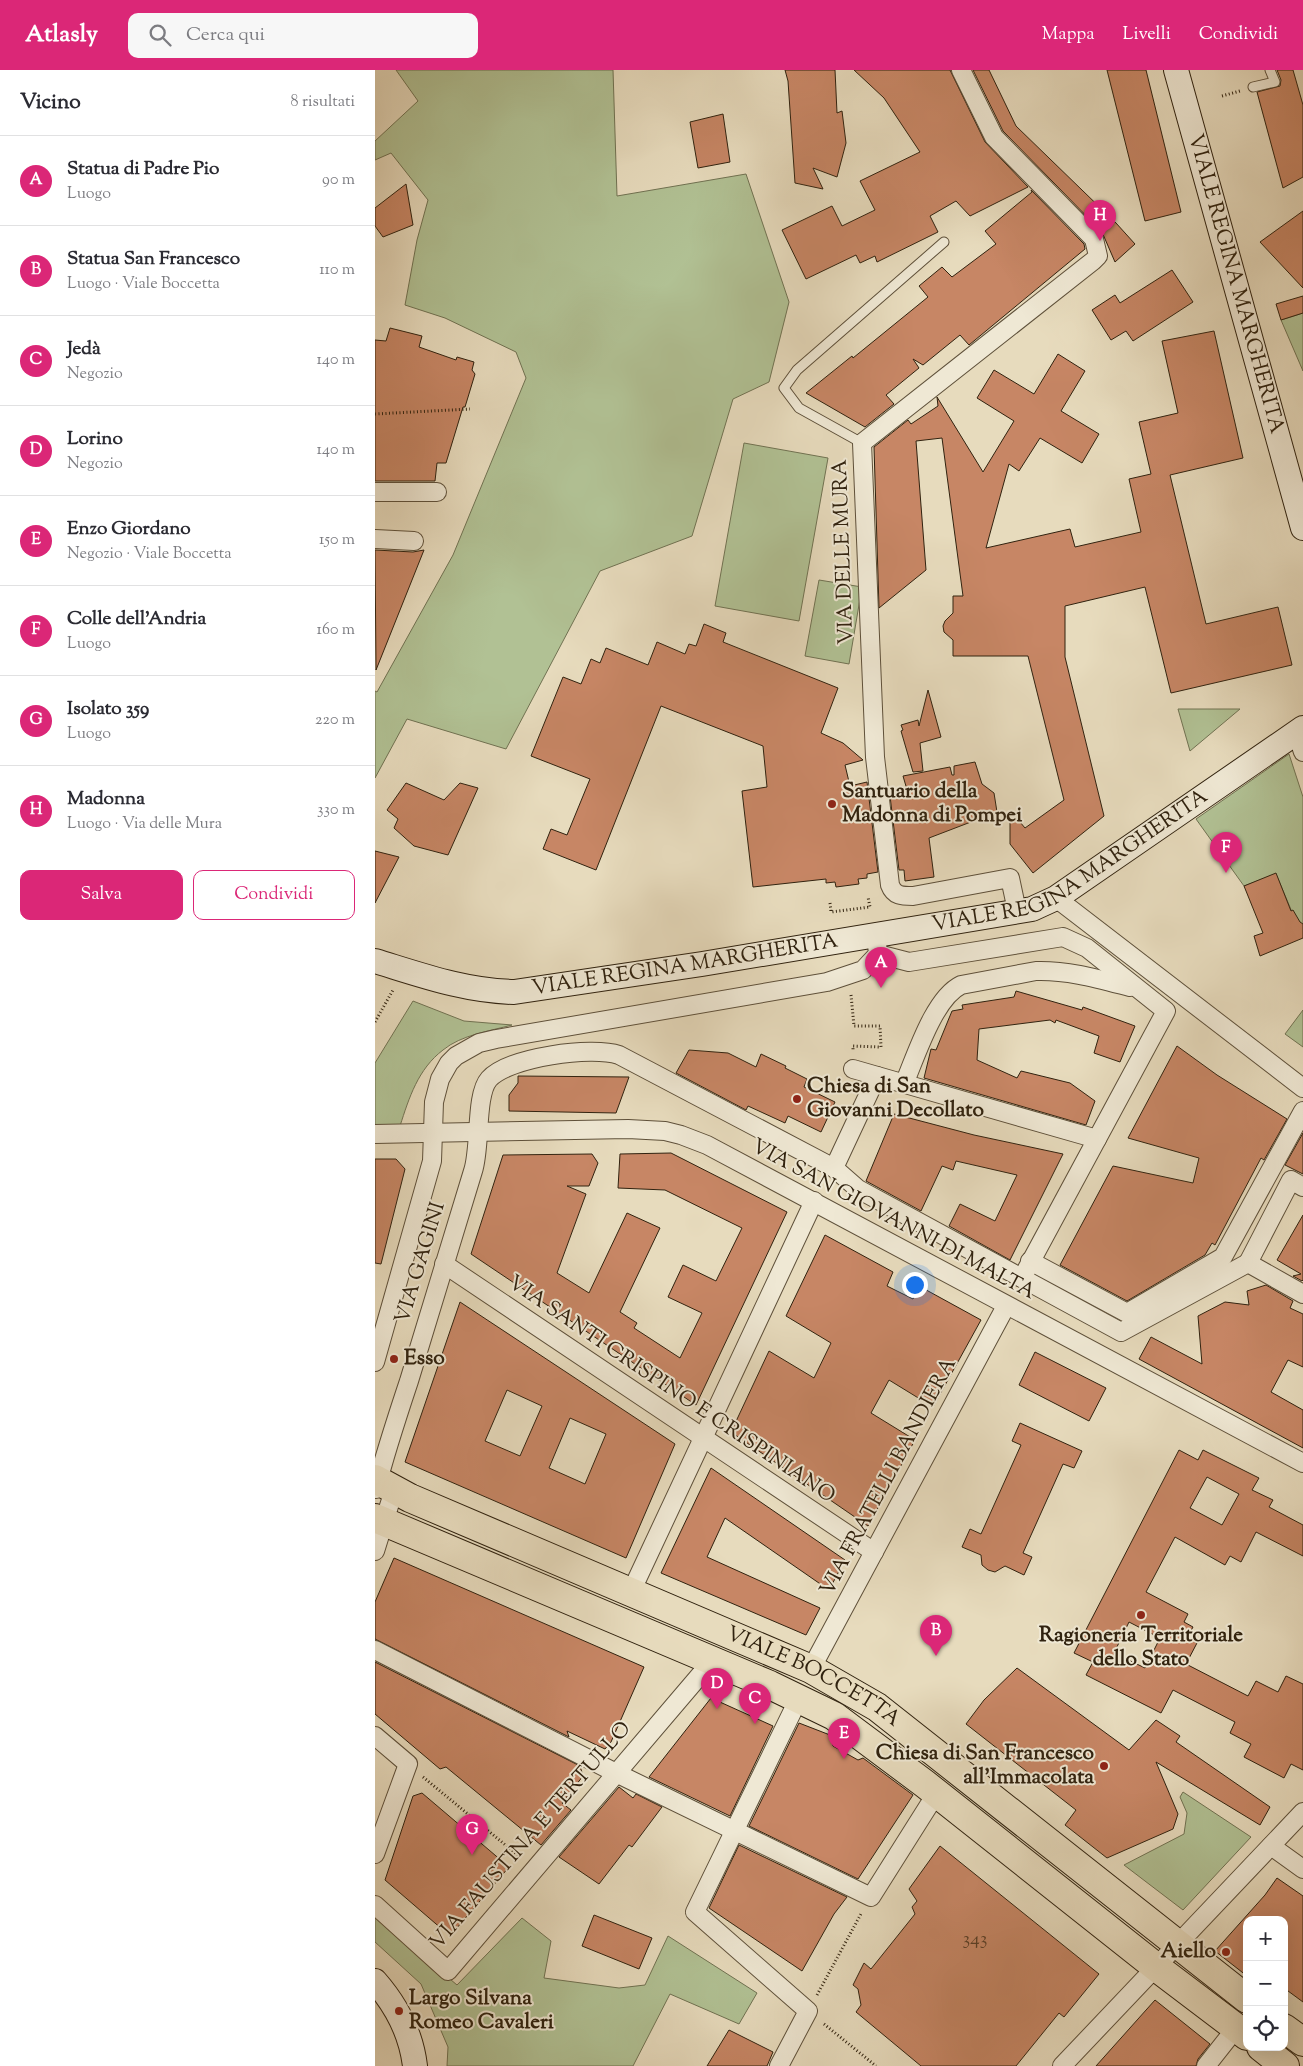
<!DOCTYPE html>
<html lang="it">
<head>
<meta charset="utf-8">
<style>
	body { margin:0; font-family:"Sorts Mill Goudy",serif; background:#f7f7f7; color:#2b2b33 }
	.controls { position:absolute; right:15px; bottom:15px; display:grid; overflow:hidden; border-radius:10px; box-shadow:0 5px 20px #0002 }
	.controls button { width:45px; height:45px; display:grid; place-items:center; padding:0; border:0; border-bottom:1px solid #e1e1e2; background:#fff; color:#2b2b33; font:25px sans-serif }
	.you { position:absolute; left:539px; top:1214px; width:18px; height:18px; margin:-12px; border:4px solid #fff; border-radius:50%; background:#1a73e8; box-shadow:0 0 0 8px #1a73e833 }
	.badge { display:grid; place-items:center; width:32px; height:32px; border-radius:50%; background:#db2777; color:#fff; font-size:16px; font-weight:700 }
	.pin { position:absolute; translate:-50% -41px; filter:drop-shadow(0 1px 2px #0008) }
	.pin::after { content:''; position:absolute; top:26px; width:18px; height:15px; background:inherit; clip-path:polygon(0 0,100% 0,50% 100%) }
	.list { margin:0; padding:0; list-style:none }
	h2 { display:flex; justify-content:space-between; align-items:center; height:65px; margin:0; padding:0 20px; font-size:21px }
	h2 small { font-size:16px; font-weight:400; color:#7c7c81 }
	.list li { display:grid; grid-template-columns:32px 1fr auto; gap:15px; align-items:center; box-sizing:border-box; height:90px; padding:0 20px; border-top:1px solid #e1e1e2 }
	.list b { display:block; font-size:19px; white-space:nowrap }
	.list p { margin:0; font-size:16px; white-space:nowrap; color:#7c7c81 }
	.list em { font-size:16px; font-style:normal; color:#7c7c81 }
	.actions { display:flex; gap:10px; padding:15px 20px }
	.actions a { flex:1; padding:11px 0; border:1px solid #db2777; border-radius:10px; text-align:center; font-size:18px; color:#db2777 }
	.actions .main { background:#db2777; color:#fff }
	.icon { flex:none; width:28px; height:28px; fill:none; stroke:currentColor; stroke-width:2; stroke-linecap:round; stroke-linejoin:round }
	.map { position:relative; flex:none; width:928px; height:1996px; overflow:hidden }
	header { display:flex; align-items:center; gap:30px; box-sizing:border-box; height:70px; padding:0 25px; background:#db2777; color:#fff }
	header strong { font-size:24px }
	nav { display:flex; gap:28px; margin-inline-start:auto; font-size:18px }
	.search { width:350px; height:45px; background:#f7f7f7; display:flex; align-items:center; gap:12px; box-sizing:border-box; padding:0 18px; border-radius:10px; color:#7c7c81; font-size:19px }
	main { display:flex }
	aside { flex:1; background:#fff }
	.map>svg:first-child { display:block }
	.green { fill:#b1c194; stroke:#707252 }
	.building { fill:#c78665; stroke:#30220f; fill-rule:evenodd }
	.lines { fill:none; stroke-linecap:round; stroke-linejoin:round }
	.lane-casing { stroke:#5e503a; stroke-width:11 }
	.street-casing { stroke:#5e503a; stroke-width:20 }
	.secondary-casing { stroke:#30220f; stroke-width:26 }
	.primary-casing { stroke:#30220f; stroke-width:30 }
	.path { stroke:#30220f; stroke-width:3; stroke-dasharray:1 2.5; stroke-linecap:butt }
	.lane { stroke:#efe8d4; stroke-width:9 }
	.street { stroke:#efe8d4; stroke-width:18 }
	.secondary { stroke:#efe8d4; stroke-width:24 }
	.primary { stroke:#e7dbbd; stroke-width:28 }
	.poi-dot { fill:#8f2418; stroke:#efe8d4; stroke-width:2 }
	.labels { text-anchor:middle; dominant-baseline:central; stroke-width:4; stroke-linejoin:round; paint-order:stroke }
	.number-label { font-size:19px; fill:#563b24 }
	.street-label { font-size:21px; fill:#30220f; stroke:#efe8d4 }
	.poi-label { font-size:21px; font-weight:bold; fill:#30220f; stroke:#efe8d4; text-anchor:start }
</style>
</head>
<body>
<header>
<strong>Atlasly</strong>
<div class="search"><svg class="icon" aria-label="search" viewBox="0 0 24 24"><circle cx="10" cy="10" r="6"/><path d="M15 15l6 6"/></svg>Cerca qui</div>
<nav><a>Mappa</a><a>Livelli</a><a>Condividi</a></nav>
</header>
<main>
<aside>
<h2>Vicino<small>8 risultati</small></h2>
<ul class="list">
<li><span class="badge">A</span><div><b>Statua di Padre Pio</b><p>Luogo</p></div><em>90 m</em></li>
<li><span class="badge">B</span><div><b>Statua San Francesco</b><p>Luogo · Viale Boccetta</p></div><em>110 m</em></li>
<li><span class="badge">C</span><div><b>Jedà</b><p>Negozio</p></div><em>140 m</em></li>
<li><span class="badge">D</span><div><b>Lorino</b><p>Negozio</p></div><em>140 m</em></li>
<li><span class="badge">E</span><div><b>Enzo Giordano</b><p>Negozio · Viale Boccetta</p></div><em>150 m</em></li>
<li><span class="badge">F</span><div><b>Colle dell'Andria</b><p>Luogo</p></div><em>160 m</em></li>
<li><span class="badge">G</span><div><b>Isolato 359</b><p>Luogo</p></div><em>220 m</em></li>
<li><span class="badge">H</span><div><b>Madonna</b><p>Luogo · Via delle Mura</p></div><em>330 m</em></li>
</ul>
<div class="actions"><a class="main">Salva</a><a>Condividi</a></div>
</aside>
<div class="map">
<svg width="928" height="1996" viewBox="0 0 928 1996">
	<rect width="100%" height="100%" fill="#e7dbbd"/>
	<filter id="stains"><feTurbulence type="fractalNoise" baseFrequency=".004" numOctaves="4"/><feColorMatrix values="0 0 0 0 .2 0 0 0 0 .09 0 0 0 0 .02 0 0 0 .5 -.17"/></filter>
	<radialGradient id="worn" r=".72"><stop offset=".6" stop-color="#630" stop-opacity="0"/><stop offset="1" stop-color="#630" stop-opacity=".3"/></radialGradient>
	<g class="green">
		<polygon points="21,0 238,0 242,126 371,104 414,232 394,312 358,329 317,466 225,501 131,679 32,649 0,708 0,621 2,622 78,485 151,308 141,282 70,248 30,235 42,170 53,130 16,83 0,90 0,71 43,31"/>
		<polygon points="928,243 928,301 906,250"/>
		<polygon points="369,373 453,388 424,551 340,536"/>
		<polygon points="444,510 487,517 474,594 430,586"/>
		<polygon points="803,639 865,639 815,681"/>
		<polygon points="914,684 928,727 928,868 901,804 869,816 821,749"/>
		<path d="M 38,931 L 89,951 L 137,955 C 115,961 86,965 68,980 C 43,999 34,1028 25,1056 L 0,1058 L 0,993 Z"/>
		<polygon points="928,940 928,977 910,964"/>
		<polygon points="808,1722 876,1767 808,1840 749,1795 809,1764 812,1743 805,1727"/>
		<polygon points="0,1845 82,1915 147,1848 176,1871 169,1908 244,1918 270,1915 293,1866 382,1923 364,1954 295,1924 258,1996 72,1996 73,1977 46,1914 0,1872"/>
	</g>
	<g class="building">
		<polygon points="410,0 460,0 462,43 467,41 471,73 462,107 438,98 448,119 420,113 413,11"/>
		<polygon points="479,0 575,0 610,72 653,117 595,146 581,131 555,146 563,162 502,192 500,186 485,193 481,185 431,209 407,160 457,136 467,156 500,140 485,111 545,82 509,28"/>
		<polygon points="598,0 614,0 641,56 741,153 760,174 740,192 727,162 628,61"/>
		<polygon points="732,0 771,0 806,142 770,151"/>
		<polygon points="902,0 918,0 928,35 928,107 908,118 882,22 905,16 906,10"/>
		<polygon points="348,44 355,92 323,98 315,52"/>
		<polygon points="31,114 38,155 8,167 0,156 0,138"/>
		<polygon points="656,120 709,174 710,179 594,275 585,265 548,295 538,289 544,298 511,325 519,334 490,357 431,323 477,286 478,288 553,227 544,216 567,197 577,207 621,174 610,161 657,122"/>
		<polygon points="928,141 928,218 885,172"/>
		<polygon points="797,200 818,232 758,271 751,261 736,270 717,240 740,225 745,233"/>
		<polygon points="928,226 928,243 906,250 901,234"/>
		<polygon points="15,258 47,266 44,277 81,290 82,287 99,292 97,300 100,304 90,337 88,337 71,393 62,393 60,411 0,411 0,270 11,271"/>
		<polygon points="839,261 868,388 795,405 831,554 903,537 917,595 796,623 770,517 690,536 690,587 729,746 658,803 635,774 635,740 650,758 689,730 653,586 578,586 578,570 569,562 568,556 570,551 578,543 578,526 588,526 567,368 541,371 551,500 504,538 499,377 533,350 536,354 563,336 562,327 608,402 639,351 602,328 619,300 659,324 683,284 710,301 686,341 724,364 707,393 665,368 644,401 634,394 611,478 695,459 700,477 766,462 754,409 776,404 764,352 803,343 787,271"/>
		<polygon points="0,480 38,482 49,480 1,600"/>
		<polygon points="329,554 351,563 348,572 463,618 446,663 468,673 488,690 470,695 475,716 492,712 503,802 492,804 492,808 483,809 484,814 461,817 460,812 451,813 451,809 378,817 367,721 392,717 388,676 286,636 221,800 168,779 176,759 192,765 215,709 156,686 188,607 206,614 216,589 225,593 231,578 273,595 282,572 310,584 314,574 321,576"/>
		<polygon points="553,620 566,667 545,673 548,701 538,702 526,661 528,660 526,655 543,650 544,656"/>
		<polygon points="600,692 607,714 619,723 622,742 554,768 559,807 530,811 529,800 524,800 515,726 533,723 528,706 575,697 577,705 579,705 579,696"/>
		<polygon points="31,713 69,730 85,713 103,718 73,785 39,776 19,758 23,749 12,740"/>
		<polygon points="0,781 24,787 0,833"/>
		<polygon points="901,803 916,841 918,840 925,852 928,854 928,868 885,886 879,866 888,863 869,816"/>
		<polygon points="641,921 707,940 708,937 760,956 745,992 719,983 724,966 681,950 680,953 675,950 604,959 602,990 642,1008 646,1001 695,1013 720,1031 711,1055 549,1008 556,979 561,980 577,941 588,939 587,935 639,927"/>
		<polygon points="802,976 842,1005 912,1049 889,1090 886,1088 840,1175 837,1173 830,1185 752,1231 685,1195 738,1096 818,1113 824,1088 753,1068"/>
		<polygon points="314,980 353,983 381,997 386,984 411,996 410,998 432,1009 429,1017 460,1032 446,1062 413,1046 410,1053 373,1036 371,1040 301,1003"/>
		<polygon points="143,1006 254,1007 241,1043 134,1041 134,1025 143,1013"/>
		<polygon points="519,1044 599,1065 688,1084 635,1190 574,1156 585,1134 620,1151 642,1105 581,1091 578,1100 567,1096 546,1141 491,1111"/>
		<polygon points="928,1063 928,1104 910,1095"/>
		<polygon points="296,1083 412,1142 321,1335 96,1184 128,1085 217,1084 223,1093 214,1116 192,1116 211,1124 182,1203 214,1223 252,1143 285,1158 245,1242 262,1253 259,1258 305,1288 327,1243 293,1227 308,1195 341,1211 367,1158 290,1120 243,1118 245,1084"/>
		<polygon points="0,1089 21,1089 30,1099 6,1194 0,1193"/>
		<polygon points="928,1145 928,1210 927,1211 918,1206 926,1204 902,1190"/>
		<polygon points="450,1165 518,1202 512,1216 538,1229 544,1216 606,1250 558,1337 514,1310 496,1343 540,1370 493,1456 356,1362 394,1281 439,1308 456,1273 411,1246"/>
		<polygon points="891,1215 918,1231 915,1238 928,1244 928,1297 913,1290 896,1322 928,1340 928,1378 764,1289 776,1267 827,1294 823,1246 850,1232 874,1235 872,1221"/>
		<path d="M 85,1232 L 300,1374 L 251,1488 L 30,1392 ZM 132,1320 L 167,1336 L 145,1386 L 110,1371 ZM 195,1348 L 231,1364 L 210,1414 L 174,1398 Z"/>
		<polygon points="660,1282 731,1318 714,1351 644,1315"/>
		<polygon points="645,1353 707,1381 699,1398 688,1394 648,1483 657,1487 649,1505 630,1496 620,1502 613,1500 607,1495 606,1485 587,1477 595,1459 606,1464 646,1375 637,1371"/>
		<path d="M 804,1380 L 823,1390 L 828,1380 L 884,1408 L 877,1420 L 898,1430 L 894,1437 L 928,1455 L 928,1486 L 881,1462 L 866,1492 L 855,1486 L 850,1495 L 800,1467 L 771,1522 L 813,1544 L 809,1552 L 818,1557 L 812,1568 L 822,1573 L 811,1594 L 873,1626 L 881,1611 L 903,1622 L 911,1606 L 928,1614 L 928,1700 L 916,1694 L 909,1708 L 869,1687 L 876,1674 L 855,1663 L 860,1652 L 798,1620 L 786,1643 L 711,1605 L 718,1592 L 699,1583 ZM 832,1407 L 864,1424 L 847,1455 L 815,1438 ZM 754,1552 L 785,1568 L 770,1598 L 739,1583 Z"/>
		<polygon points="336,1398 470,1490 454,1520 350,1448 332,1487 445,1538 431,1565 286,1503"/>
		<polygon points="19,1488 269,1597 236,1672 230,1679 192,1661 194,1667 0,1569 0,1532"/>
		<polygon points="0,1592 205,1696 208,1706 187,1733 196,1740 166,1775 71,1697 65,1699 0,1644"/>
		<polygon points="642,1598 754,1680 781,1650 805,1666 801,1672 895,1737 885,1755 781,1692 803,1744 798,1759 732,1788 690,1755 701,1740 591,1654 609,1630"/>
		<polygon points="336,1628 398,1656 355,1746 274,1707"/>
		<polygon points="424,1653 455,1665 458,1676 483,1690 488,1688 538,1725 483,1809 374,1756"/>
		<polygon points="244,1717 258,1728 261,1724 287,1737 257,1777 254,1775 224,1814 184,1787"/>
		<polygon points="47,1723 134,1797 75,1866 10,1810 38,1726"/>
		<polygon points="364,1775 472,1827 459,1844 427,1901 334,1838"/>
		<polygon points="565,1776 724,1904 689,1947 684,1943 641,1996 546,1996 481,1942 486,1935 483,1919 478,1915 489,1893 496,1899 540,1844 537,1837 542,1831 534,1819"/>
		<polygon points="902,1808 928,1826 928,1932 909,1918 909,1850 872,1850 872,1906 840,1881 890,1825"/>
		<polygon points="219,1845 277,1868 264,1899 207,1876"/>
		<polygon points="780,1930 835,1974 823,1989 821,1996 721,1996"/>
		<polygon points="354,1960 398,1982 392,1996 332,1996"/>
	</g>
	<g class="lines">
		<g class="lane-casing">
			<g id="lane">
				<polyline points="878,17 900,12 895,0"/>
				<polyline points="487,373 424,338 409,318 422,300 569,172"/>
			</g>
		</g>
		<g class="street-casing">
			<g id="street">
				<path d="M 586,0 L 619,67 L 719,169 L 723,186 L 718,191 L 487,373 L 500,687 L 515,815 C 519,826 527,826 538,826 L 635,808 L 642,841"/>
				<polyline points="0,422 62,422"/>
				<polyline points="0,469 39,471"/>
				<polyline points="922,664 928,682"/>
				<polyline points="681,828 928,1018"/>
				<polyline points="503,884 534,892 688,867 712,878 791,941 647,1208"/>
				<polyline points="478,999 722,1069"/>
				<path d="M 529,1014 C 541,986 559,928 586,915 L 661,901 C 693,900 724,909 755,917"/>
				<polyline points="0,1064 253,1059 290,1061 306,1065 332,1075 928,1393"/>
				<polyline points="459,1098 502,1006"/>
				<polyline points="928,1117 916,1110 873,1193 928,1224"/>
				<polyline points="655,1191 752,1243 848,1187 928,1041"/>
				<polyline points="69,1194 499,1482"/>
				<polyline points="0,1292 57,1091 59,1032 65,1009 74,993 81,986 104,973 121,969 452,912 488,900 503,884 501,865"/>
				<path d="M 1,1419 C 10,1383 22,1347 34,1311 C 55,1241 76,1171 98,1101 C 106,1077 100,1025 114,1009 C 134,987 217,976 244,985 L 459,1098 L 483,1119 L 746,1262 L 873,1193"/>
				<polyline points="0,1481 19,1420"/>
				<polyline points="256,1522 439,1131"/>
				<polyline points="0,1580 241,1703 496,1827 561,1724"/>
				<polyline points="436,1599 631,1236"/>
				<polyline points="0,1666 33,1694 0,1784"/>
				<polyline points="896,1776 928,1799"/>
				<polyline points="0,1835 73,1901 337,1591"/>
				<polyline points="404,1996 433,1941 320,1842 424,1628"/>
				<polyline points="687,1996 928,1742"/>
				<polyline points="831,1996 861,1958"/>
			</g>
		</g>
		<g class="secondary-casing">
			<g id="secondary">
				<path id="s1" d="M 801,0 L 928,458"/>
				<path id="s2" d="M 0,891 C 46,905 90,921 139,922 L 327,894 L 657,839 L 681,828 L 928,658"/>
				<path d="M 0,1911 C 22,1936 36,1963 40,1996"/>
			</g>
		</g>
		<g class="primary-casing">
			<g id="primary">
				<path id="s3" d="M 0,1409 L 35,1428 L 436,1599 L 502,1637 L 872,1929"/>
				<polyline points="0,1448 395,1615 459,1646 550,1714 781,1897 872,1966"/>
				<polyline points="909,1958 928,1972"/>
				<polyline points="886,1977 910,1996"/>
			</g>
		</g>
		<g class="path">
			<polyline points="847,26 865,21"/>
			<polyline points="0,344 95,339"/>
			<polyline points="455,833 456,842 495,837 493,827"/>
			<polyline points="476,925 479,956 505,956 506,977 478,976 478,981"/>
			<polyline points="0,952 18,920"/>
			<polyline points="48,1707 145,1787"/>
			<polyline points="442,1925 487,1842"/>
			<polyline points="449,1954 501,1996"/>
		</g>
		<use href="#lane" class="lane"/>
		<use href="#street" class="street"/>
		<use href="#secondary" class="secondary"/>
		<use href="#primary" class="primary"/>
	</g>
	<g class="poi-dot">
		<circle cx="457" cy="734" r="5"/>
		<circle cx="422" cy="1029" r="5"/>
		<circle cx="19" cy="1289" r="5"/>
		<circle cx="766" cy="1545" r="5"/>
		<circle cx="729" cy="1696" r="5"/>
		<circle cx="851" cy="1882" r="5"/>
		<circle cx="24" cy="1941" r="5"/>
	</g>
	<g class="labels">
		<g class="number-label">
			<text x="600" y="1869">343</text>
		</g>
		<g class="street-label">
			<text stroke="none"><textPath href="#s1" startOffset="222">VIALE REGINA MARGHERITA</textPath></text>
			<text transform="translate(469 482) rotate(-92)">VIA DELLE MURA</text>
			<text stroke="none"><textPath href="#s2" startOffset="721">VIALE REGINA MARGHERITA</textPath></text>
			<text stroke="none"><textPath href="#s2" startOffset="316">VIALE REGINA MARGHERITA</textPath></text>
			<text transform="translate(518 1150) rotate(28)">VIA SAN GIOVANNI DI MALTA</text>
			<text transform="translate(46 1193) rotate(-73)">VIA GAGINI</text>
			<text transform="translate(296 1320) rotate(34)">VIA SANTI CRISPINO E CRISPINIANO</text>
			<text transform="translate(514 1407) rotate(-62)">VIA FRATELLI BANDIERA</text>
			<text stroke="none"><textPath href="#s3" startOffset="481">VIALE BOCCETTA</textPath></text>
			<text transform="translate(156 1766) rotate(-49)">VIA FAUSTINA E TERTULLO</text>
		</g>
		<g class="poi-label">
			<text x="467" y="722">Santuario della<tspan x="467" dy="24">Madonna di Pompei</tspan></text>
			<text x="432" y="1017">Chiesa di San<tspan x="432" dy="24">Giovanni Decollato</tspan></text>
			<text x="29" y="1289">Esso</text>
			<text x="766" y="1566" text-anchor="middle">Ragioneria Territoriale<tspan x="766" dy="24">dello Stato</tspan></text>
			<text x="719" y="1684" text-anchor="end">Chiesa di San Francesco<tspan x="719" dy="24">all'Immacolata</tspan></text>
			<text x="841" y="1882" text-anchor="end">Aiello</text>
			<text x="34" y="1929">Largo Silvana<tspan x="34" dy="24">Romeo Cavaleri</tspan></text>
		</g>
	</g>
	<rect width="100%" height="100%" filter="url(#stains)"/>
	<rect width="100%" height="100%" fill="url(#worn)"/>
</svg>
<div class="controls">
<button>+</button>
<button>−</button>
<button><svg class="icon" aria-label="locate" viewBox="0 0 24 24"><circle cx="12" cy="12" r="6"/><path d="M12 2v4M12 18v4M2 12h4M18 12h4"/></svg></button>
</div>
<div class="you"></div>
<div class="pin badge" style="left:506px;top:918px">A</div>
<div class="pin badge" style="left:561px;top:1586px">B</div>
<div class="pin badge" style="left:380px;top:1654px">C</div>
<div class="pin badge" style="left:342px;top:1639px">D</div>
<div class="pin badge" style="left:469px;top:1689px">E</div>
<div class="pin badge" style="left:851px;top:803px">F</div>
<div class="pin badge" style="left:97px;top:1785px">G</div>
<div class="pin badge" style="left:725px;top:171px">H</div>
</div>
</main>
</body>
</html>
